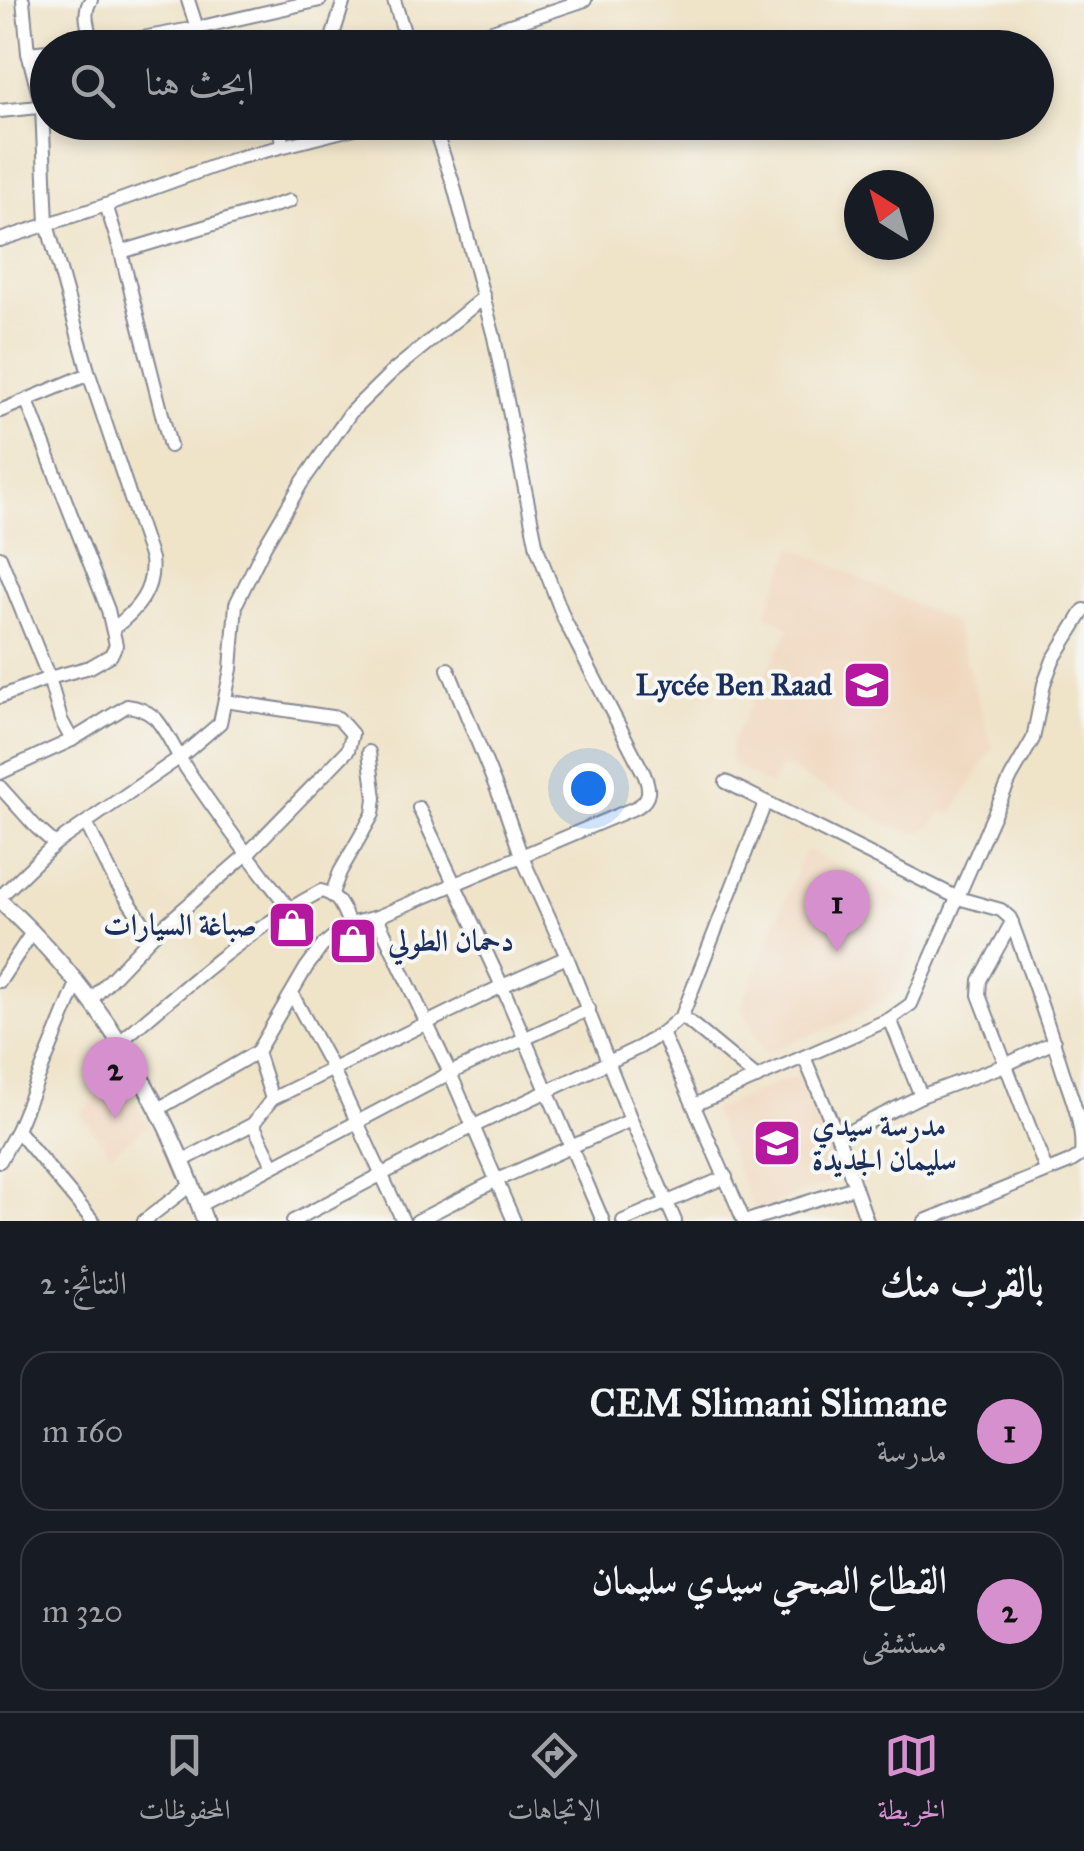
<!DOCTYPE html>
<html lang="ar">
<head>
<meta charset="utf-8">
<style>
	body { margin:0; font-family:"IM FELL Great Primer",Amiri,serif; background:#242831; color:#f1f3f6; direction:rtl }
	.compass { position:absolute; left:844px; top:170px; width:90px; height:90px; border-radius:50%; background:#171b24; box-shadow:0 5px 15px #0003; rotate:323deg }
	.you { position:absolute; left:588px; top:788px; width:35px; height:35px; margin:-25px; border:8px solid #fff; border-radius:50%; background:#1a73e8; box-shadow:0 0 0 15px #1a73e833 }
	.badge { display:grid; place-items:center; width:65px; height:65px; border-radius:50%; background:#d690ce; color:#111; font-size:32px; font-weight:700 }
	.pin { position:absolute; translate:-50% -82px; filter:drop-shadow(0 2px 5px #0008) }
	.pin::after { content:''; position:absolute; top:52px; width:35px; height:30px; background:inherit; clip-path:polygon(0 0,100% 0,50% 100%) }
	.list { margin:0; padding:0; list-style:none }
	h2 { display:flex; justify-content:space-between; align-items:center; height:130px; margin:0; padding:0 40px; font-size:42px }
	h2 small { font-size:32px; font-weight:400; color:#9ea1a6 }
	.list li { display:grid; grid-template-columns:65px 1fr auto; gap:30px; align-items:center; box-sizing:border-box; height:160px; margin:0 20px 20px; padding:0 20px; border:2px solid #363941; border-radius:30px }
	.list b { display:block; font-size:38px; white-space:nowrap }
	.list p { margin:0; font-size:32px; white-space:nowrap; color:#9ea1a6 }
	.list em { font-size:32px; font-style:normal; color:#9ea1a6 }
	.icon { flex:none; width:55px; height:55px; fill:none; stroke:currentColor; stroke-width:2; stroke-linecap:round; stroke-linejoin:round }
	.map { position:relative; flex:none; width:1084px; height:1221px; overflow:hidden; direction:ltr }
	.search { position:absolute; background:#171b24; box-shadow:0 5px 15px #0003; left:30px; right:30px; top:30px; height:110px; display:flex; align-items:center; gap:25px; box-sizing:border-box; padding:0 35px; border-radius:55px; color:#9ea1a6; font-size:38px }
	.sheet { height:490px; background:#171b24 }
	nav { display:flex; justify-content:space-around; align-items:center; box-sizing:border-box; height:140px; border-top:2px solid #363941; background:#171b24; font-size:28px; color:#9ea1a6 }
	nav a { display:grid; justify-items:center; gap:5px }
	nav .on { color:#d690ce }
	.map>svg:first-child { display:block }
	.built { fill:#f0d6bc }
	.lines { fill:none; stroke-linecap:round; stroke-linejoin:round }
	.minor-casing { stroke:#858993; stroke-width:16 }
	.tertiary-casing { stroke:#858993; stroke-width:19 }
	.minor { stroke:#fff; stroke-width:12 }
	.tertiary { stroke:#fff; stroke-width:15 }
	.labels { text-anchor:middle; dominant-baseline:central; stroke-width:8; stroke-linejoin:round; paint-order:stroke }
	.poi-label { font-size:30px; font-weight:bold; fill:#1b2f5e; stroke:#f6f6f2; text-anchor:end }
</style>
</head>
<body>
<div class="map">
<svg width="1084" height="1221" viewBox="0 0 1084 1221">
	<rect width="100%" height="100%" fill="#f6f6f2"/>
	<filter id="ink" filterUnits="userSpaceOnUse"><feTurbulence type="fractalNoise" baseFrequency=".01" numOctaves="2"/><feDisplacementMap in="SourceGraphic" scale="20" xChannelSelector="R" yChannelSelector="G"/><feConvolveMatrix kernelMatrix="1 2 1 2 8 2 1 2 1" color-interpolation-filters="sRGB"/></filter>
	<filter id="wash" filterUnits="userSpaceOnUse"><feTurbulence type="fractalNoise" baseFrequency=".0048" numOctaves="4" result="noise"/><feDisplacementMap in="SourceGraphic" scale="40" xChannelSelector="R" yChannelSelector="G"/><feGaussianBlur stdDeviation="2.25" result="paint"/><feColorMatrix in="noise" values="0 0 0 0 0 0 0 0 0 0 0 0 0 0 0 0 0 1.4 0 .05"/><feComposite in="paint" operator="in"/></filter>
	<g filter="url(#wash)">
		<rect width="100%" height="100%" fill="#efe3c8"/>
		<g class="built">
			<polygon points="793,547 954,623 993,748 951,815 943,811 934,824 922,832 901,831 782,765 771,786 731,764 731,743 790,628 766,614"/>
			<polygon points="806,849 927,911 895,994 845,1021 764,1054 742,1006"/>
			<polygon points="800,1074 842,1177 755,1213 712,1110"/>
			<polygon points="120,1081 149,1125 111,1153 79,1113"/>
		</g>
	</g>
	<g filter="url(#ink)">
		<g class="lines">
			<g class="minor-casing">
				<g id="minor">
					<path d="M 23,0 L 28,53 L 42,107 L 47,224 L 89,374 L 151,559 C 155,590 137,610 114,628"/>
					<path d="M 91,0 C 81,13 90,32 93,47"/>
					<polyline points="188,0 197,28"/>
					<polyline points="394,0 409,48"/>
					<polyline points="87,48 197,28 320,0"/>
					<polyline points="329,48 344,0"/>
					<polyline points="441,48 585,0"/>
					<polyline points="28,53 48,51"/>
					<polyline points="0,111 48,106"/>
					<polyline points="278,122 283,146"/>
					<polyline points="435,130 459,122"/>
					<polyline points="106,205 121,252 170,446"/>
					<polyline points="0,240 106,205 237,158 378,122"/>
					<polyline points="121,252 290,201"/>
					<polyline points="0,411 89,374"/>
					<polyline points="0,557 49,678 61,720 72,740"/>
					<polyline points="448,669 506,812 521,855 567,957 631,1120 675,1221"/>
					<polyline points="0,697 49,678 90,667 111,655 116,645 108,610 27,401"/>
					<path d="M 0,773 L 72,740 L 127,706 C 138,707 147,711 155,718 C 168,732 176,754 188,771 C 220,818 253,863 289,908"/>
					<path d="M 726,782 L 958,898 L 1001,910 L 1010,918 C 1029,969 1047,1020 1063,1072 C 1072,1098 1084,1127 1081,1155 L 1070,1162 L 925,1221"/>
					<polyline points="0,787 36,827 55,844"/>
					<polyline points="419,808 502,986 603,1221"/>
					<polyline points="86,823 115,881 152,936"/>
					<polyline points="332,893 340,872 373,814 375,798 369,752"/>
					<polyline points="0,897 55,844 179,758 220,723 231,669 236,604 264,547 301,484 351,412 393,371 484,297"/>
					<polyline points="377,917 450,1073 514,1221"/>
					<polyline points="1012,922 980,980 979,995 1046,1170"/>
					<polyline points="0,981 33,931"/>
					<polyline points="292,994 333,1070 403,1221"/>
					<polyline points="92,999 152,936 246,855 348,750 352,734 338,718 225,701"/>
					<polyline points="682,1016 757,1078"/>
					<polyline points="890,1019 921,1096"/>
					<polyline points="662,1033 744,1221"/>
					<path d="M 121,1041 C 184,988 247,930 321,891 C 339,895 342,907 349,924"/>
					<polyline points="257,1052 272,1099"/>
					<polyline points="694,1105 890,1019 911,1004 991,821 1011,777 1033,739 1044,684 1053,660 1084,610"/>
					<path d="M 158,1109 L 257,1052 L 306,968 L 323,945 L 349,924 L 377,917 L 637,807 C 651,799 650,788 644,774 L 565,621 L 537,548 L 494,337 L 453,183 L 432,122"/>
					<polyline points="253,1124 273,1165"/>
					<polyline points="17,1130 93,1221"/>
					<polyline points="838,1137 921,1096 1005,1065 1054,1042"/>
					<polyline points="0,1161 17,1130 77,983"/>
					<polyline points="182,1161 253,1124 272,1099 502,986 567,957"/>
					<polyline points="855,1187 867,1221"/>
					<polyline points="200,1205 450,1073 589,1009"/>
					<polyline points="144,1221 191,1185"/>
					<polyline points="293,1221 472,1127 640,1047 662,1033 682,1016 765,803"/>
					<polyline points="417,1221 497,1180 631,1120"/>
					<polyline points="623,1221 726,1177"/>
					<polyline points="747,1221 855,1187 838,1137 804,1057"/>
				</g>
			</g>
			<g class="tertiary-casing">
				<path id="tertiary" d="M 0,901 C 99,991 161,1096 205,1221"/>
			</g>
			<use href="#minor" class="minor"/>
			<use href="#tertiary" class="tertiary"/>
		</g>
	</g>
	<defs>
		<g id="school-square" transform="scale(2.5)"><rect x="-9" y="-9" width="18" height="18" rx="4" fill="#b5179e" stroke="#f6f6f2"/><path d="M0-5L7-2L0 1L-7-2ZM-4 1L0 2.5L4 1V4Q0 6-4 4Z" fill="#fff"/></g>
		<g id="shop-square" transform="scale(2.5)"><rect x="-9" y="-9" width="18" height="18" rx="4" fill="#b5179e" stroke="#f6f6f2"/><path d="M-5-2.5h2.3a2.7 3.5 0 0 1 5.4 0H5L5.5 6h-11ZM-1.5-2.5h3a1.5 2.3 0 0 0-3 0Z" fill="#fff"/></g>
	</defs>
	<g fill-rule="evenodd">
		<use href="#school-square" x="867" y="685"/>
		<use href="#shop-square" x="292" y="925"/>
		<use href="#shop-square" x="353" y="941"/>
		<use href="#school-square" x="777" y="1143"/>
	</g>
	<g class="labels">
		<g class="poi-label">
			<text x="832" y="685">Lycée Ben Raad</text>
			<text x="257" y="925">صباغة السيارات</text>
			<text x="388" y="941" text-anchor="start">دحمان الطولي</text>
			<text x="812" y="1126" text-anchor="start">مدرسة سيدي<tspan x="812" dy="34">سليمان الجديدة</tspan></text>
		</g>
	</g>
</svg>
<svg class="compass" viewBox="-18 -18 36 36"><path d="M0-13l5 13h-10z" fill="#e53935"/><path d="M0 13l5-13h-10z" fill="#9ea1a6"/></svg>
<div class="you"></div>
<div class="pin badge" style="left:837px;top:952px">1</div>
<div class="pin badge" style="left:115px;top:1119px">2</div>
<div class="search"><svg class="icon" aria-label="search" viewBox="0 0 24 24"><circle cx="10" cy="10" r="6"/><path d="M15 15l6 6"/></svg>ابحث هنا</div>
</div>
<section class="sheet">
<h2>بالقرب منك<small>النتائج: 2</small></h2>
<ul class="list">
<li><span class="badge">1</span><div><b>CEM Slimani Slimane</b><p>مدرسة</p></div><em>160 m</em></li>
<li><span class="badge">2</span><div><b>القطاع الصحي سيدي سليمان</b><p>مستشفى</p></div><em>320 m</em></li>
</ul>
</section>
<nav>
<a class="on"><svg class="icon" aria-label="map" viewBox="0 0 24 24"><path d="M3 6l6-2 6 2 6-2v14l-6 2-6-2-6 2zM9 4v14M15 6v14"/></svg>الخريطة</a>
<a><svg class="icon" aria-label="directions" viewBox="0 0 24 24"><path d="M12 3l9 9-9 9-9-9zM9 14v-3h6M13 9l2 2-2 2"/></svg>الاتجاهات</a>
<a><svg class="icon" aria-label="saved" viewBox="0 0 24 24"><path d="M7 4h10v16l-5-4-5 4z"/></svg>المحفوظات</a>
</nav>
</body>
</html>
